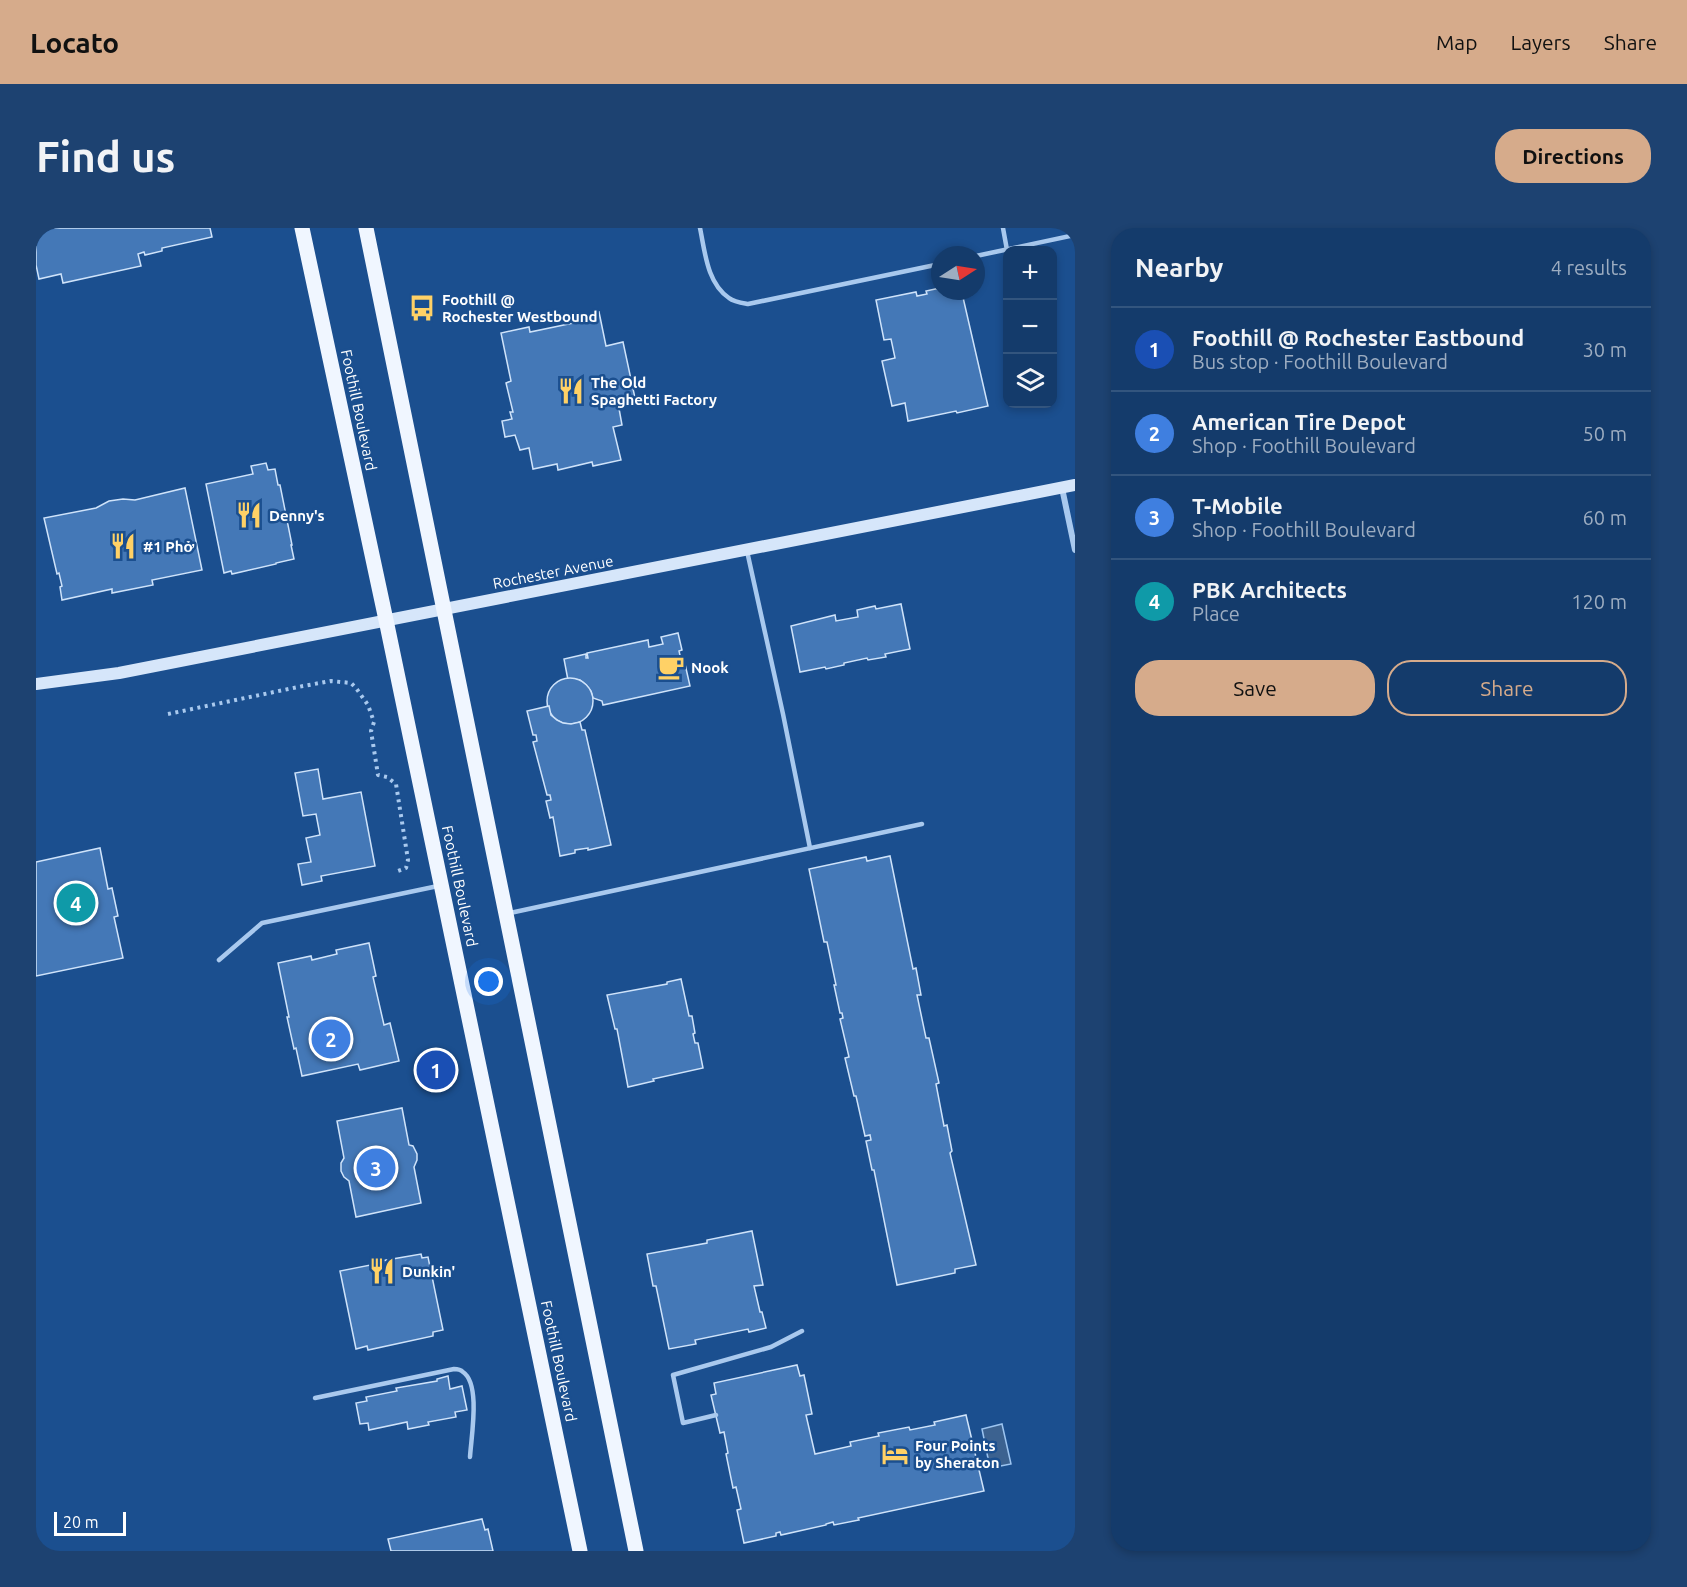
<!DOCTYPE html>
<html lang="en">
<head>
<meta charset="utf-8">
<style>
	body { margin:0; font-family:Ubuntu,sans-serif; background:#1d4271; color:#f1f3f6 }
	.controls { position:absolute; right:18px; top:18px; display:grid; overflow:hidden; border-radius:12px; box-shadow:0 3px 9px #0003 }
	.controls button { width:54px; height:54px; display:grid; place-items:center; padding:0; border:0; border-bottom:2px solid #33557e; background:#143b6b; color:#f1f3f6; font:30px sans-serif }
	.compass { position:absolute; left:895px; top:18px; width:54px; height:54px; border-radius:50%; background:#143b6b; box-shadow:0 3px 9px #0003; rotate:78deg }
	.scale { position:absolute; left:18px; bottom:15px; width:72px; box-sizing:border-box; padding-left:6px; border:3px solid #fff; border-top:0; font-size:16px; line-height:21px; white-space:nowrap; color:#fff; -webkit-text-stroke:4px #1b4f8f; paint-order:stroke }
	.you { position:absolute; left:453px; top:754px; width:21px; height:21px; margin:-15px; border:4px solid #fff; border-radius:50%; background:#1a73e8; box-shadow:0 0 0 9px #1a73e833 }
	.badge { display:grid; place-items:center; width:39px; height:39px; border-radius:50%; background:#d6ab8b; color:#fff; font-size:20px; font-weight:700 }
	.pin { position:absolute; translate:-50% -50%; border:3px solid #fff; box-shadow:0 2px 6px #0006 }
	.list { margin:0; padding:0; list-style:none }
	h2 { display:flex; justify-content:space-between; align-items:center; height:78px; margin:0; padding:0 24px; font-size:26px }
	h2 small { font-size:20px; font-weight:400; color:#9dadc1 }
	.list li { display:grid; grid-template-columns:39px 1fr auto; gap:18px; align-items:center; box-sizing:border-box; height:84px; padding:0 24px; border-top:2px solid #33557e }
	.list b { display:block; font-size:22px; white-space:nowrap }
	.list p { margin:0; font-size:20px; white-space:nowrap; color:#9dadc1 }
	.list em { font-size:20px; font-style:normal; color:#9dadc1 }
	.actions { display:flex; gap:12px; padding:18px 24px }
	.actions a { flex:1; padding:14px 0; border:2px solid #d6ab8b; border-radius:24px; text-align:center; font-size:21px; color:#d6ab8b }
	.actions .main { background:#d6ab8b; color:#111 }
	.icon { flex:none; width:33px; height:33px; fill:none; stroke:currentColor; stroke-width:2; stroke-linecap:round; stroke-linejoin:round }
	.map { position:relative; flex:none; width:1039px; height:1323px; overflow:hidden; border-radius:24px }
	header { display:flex; align-items:center; gap:36px; box-sizing:border-box; height:84px; padding:0 30px; background:#d6ab8b; color:#111 }
	header strong { font-size:28px }
	nav { display:flex; gap:33px; margin-inline-start:auto; font-size:21px }
	.intro { display:flex; align-items:center; justify-content:space-between; box-sizing:border-box; height:144px; padding:0 36px }
	h1 { margin:0; font-size:42px }
	.button { padding:15px 27px; border-radius:24px; background:#d6ab8b; color:#111; font-size:21px; font-weight:700 }
	main { display:flex; gap:36px; padding:0 36px }
	aside { flex:1; background:#143b6b; border-radius:24px; box-shadow:0 3px 9px #0003 }
	.map>svg:first-child { display:block }
	.water { fill:#3c6290; stroke:#9cc4f0; stroke-width:1.5 }
	.building { fill:#4478b7; stroke:#cfe3fa; stroke-width:1.5 }
	.lines { fill:none; stroke-linecap:round; stroke-linejoin:round }
	.path { stroke:#a9c9ee; stroke-width:4; stroke-dasharray:3 4.5; stroke-linecap:butt }
	.service { stroke:#a9c9ee; stroke-width:4.5 }
	.minor { stroke:#a9c9ee; stroke-width:6 }
	.secondary { stroke:#d6e6fa; stroke-width:12 }
	.primary { stroke:#f0f6ff; stroke-width:15 }
	.labels { text-anchor:middle; dominant-baseline:central; stroke-width:5; stroke-linejoin:round; paint-order:stroke }
	.poi-label { font-size:15px; font-weight:bold; fill:#fff; stroke:#1b4f8f; text-anchor:start }
	.street-label { font-size:15px; fill:#fff; stroke:#1b4f8f }
</style>
</head>
<body>
<header>
<strong>Locato</strong>
<nav><a>Map</a><a>Layers</a><a>Share</a></nav>
</header>
<div class="intro"><h1>Find us</h1><a class="button">Directions</a></div>
<main>
<div class="map">
<svg width="1039" height="1323" viewBox="0 0 1039 1323">
	<rect width="100%" height="100%" fill="#1b4f8f"/>
	<polygon class="water" points="966,1196 975,1236 954,1240 946,1201"/>
	<g class="building">
		<polygon points="0,0 174,0 176,9 126,20 126,23 109,27 108,24 102,26 105,38 27,55 25,46 3,51 0,37"/>
		<polygon points="904,60 904,63 922,63 923,66 926,65 952,178 921,185 920,183 872,193 869,175 856,178 846,133 859,130 855,111 848,112 840,72 880,64 881,68 891,66 890,63"/>
		<polygon points="563,84 570,118 587,114 599,170 582,175 586,197 577,199 585,232 557,238 556,234 522,242 521,236 497,241 493,220 484,222 479,207 469,209 466,193 476,191 474,184 477,184 470,155 475,153 465,105 493,99 494,104 552,92 551,87"/>
		<polygon points="230,235 232,242 239,241 242,257 244,257 256,317 255,317 258,331 240,335 240,336 196,346 195,343 188,345 170,256 217,246 215,238"/>
		<polygon points="149,260 166,342 116,352 117,357 76,365 76,361 26,372 24,359 26,358 23,345 21,346 8,290 60,280 73,273 87,271 99,272"/>
		<polygon points="865,376 874,421 849,426 850,429 832,432 831,430 808,435 808,437 790,441 789,439 764,444 755,398 799,387 800,393 822,389 821,382 839,378 840,381"/>
		<polygon points="642,405 646,422 643,423 646,436 649,436 654,458 567,477 566,473 557,470 555,463 550,457 544,452 537,451 532,452 528,431 550,426 550,430 552,430 551,425 612,412 613,419 627,416 625,409"/>
		<circle cx="534" cy="473" r="23"/>
		<polygon points="513,478 515,487 521,492 527,495 535,496 544,494 546,502 549,502 575,617 552,622 552,620 539,622 539,625 524,628 517,589 514,590 510,573 515,572 514,567 511,567 497,514 501,513 500,507 497,507 491,483"/>
		<polygon points="282,541 287,571 325,564 339,638 285,648 286,653 266,657 262,636 275,634 270,610 284,607 280,586 267,588 259,545"/>
		<polygon points="64,620 72,661 76,660 82,688 78,689 87,730 0,748 0,634"/>
		<polygon points="854,628 877,741 880,740 885,767 881,767 890,810 893,810 903,855 900,856 908,898 911,897 916,923 914,925 940,1037 919,1041 919,1045 861,1057 838,942 836,942 830,913 835,912 834,907 829,908 820,868 818,868 809,830 813,829 804,791 807,790 806,785 804,785 798,757 800,757 791,714 788,714 773,641 830,629 831,633"/>
		<polygon points="333,715 340,748 337,749 348,797 354,795 363,833 324,842 322,836 266,848 260,820 258,821 251,789 253,789 242,735 275,728 276,732 301,726 300,722"/>
		<polygon points="645,751 653,788 656,788 659,805 657,806 659,815 662,815 667,840 617,851 618,853 592,859 581,801 579,801 571,767 631,756 631,754"/>
		<polygon points="366,880 373,917 377,918 381,926 381,932 378,939 385,975 320,989 313,953 308,949 305,943 305,935 308,930 301,893"/>
		<polygon points="716,1003 727,1057 718,1058 724,1084 726,1084 730,1100 713,1104 712,1101 659,1112 660,1116 633,1121 620,1058 617,1058 611,1026 671,1015 671,1012"/>
		<polygon points="385,1026 386,1030 392,1029 407,1102 397,1104 397,1108 332,1122 331,1118 320,1121 304,1043 345,1035 345,1033"/>
		<polygon points="761,1137 764,1148 768,1147 776,1186 770,1187 779,1226 815,1218 814,1214 843,1208 842,1205 873,1199 874,1202 899,1197 898,1194 930,1187 948,1263 822,1290 823,1292 798,1297 797,1294 790,1296 790,1297 745,1307 744,1304 740,1305 740,1308 708,1315 701,1282 705,1281 700,1259 697,1260 690,1226 692,1225 688,1204 684,1205 675,1167 680,1166 678,1155"/>
		<polygon points="412,1148 414,1161 426,1158 431,1182 419,1184 420,1189 392,1194 393,1197 372,1201 371,1194 333,1202 332,1195 324,1196 320,1175 331,1173 330,1169 361,1163 360,1160 401,1153 401,1151"/>
		<polygon points="446,1291 449,1302 452,1301 457,1323 355,1323 352,1311"/>
	</g>
	<g class="lines">
		<polyline class="path" points="132,486 267,458 295,453 315,455 320,460 332,477 338,494 335,503 342,547 351,549 360,556 372,632 370,640 362,643"/>
		<g class="service">
			<path d="M 664,0 C 669,24 671,55 693,70 C 698,74 706,75 712,76 L 904,36"/>
			<polyline points="967,0 971,22"/>
			<polyline points="940,28 1039,7"/>
			<polyline points="711,323 747,486 774,620"/>
			<polyline points="474,685 886,596"/>
			<polyline points="183,732 226,695 402,658"/>
			<path d="M 279,1170 L 418,1141 C 421,1141 425,1142 427,1144 C 445,1156 435,1210 434,1229"/>
			<polyline points="680,1187 647,1195 637,1147 735,1119 766,1103"/>
		</g>
		<polyline class="minor" points="1026,260 1039,322"/>
		<polyline class="secondary" points="0,456 83,445 1039,257"/>
		<g class="primary">
			<polyline points="266,0 350,392 544,1323"/>
			<polyline points="330,0 600,1323"/>
		</g>
	</g>
	<defs>
		<g id="bus-bare" transform="scale(2.07)"><path d="M-5-6H5V4H4V6H2V4H-2V6H-4V4H-5ZM-3.5-4V0h7V-4ZM-3.5 1.2v1.5H-2V1.2ZM2 1.2v1.5H3.5V1.2Z" fill="#ffd166" stroke="#1b4f8f" stroke-width="2.5" paint-order="stroke"/></g>
		<g id="restaurant-bare" transform="scale(2.07)"><path d="M-5-6h1v4h1v-4h1v4h1v-4h1v5L-1.5 .5V6h-2V.5L-5-1ZM5-6V6H3V1.5H1.5Q1.5-4 5-6Z" fill="#ffd166" stroke="#1b4f8f" stroke-width="2.5" paint-order="stroke"/></g>
		<g id="cafe-bare" transform="scale(2.07)"><path d="M-5.5-4.5H6V0H3Q3 3.5 0 3.5H-2.5Q-5.5 3.5-5.5 0ZM3-3.2v2h1.7v-2ZM-6 4.5H4V6H-6Z" fill="#ffd166" stroke="#1b4f8f" stroke-width="2.5" paint-order="stroke"/></g>
		<g id="hotel-bare" transform="scale(2.07)"><path d="M-6-4.5h1.5V1H6V5H4.5V3h-9V5H-6ZM-4 0a1.8 1.8 0 1 1 3.6 0ZM.5 0V-2.5h3Q6-2.5 6 0Z" fill="#ffd166" stroke="#1b4f8f" stroke-width="2.5" paint-order="stroke"/></g>
	</defs>
	<g fill-rule="evenodd">
		<use href="#bus-bare" x="386" y="80"/>
		<use href="#restaurant-bare" x="535" y="163"/>
		<use href="#restaurant-bare" x="213" y="287"/>
		<use href="#restaurant-bare" x="87" y="318"/>
		<use href="#cafe-bare" x="635" y="439"/>
		<use href="#restaurant-bare" x="346" y="1043"/>
		<use href="#hotel-bare" x="859" y="1226"/>
	</g>
	<g class="labels">
		<g class="poi-label">
			<text x="406" y="71">Foothill @<tspan x="406" dy="17">Rochester Westbound</tspan></text>
			<text x="555" y="154">The Old<tspan x="555" dy="17">Spaghetti Factory</tspan></text>
			<text x="233" y="287">Denny's</text>
			<text x="107" y="318">#1 Phở</text>
			<text x="655" y="439">Nook</text>
			<text x="366" y="1043">Dunkin'</text>
			<text x="879" y="1217">Four Points<tspan x="879" dy="17">by Sheraton</tspan></text>
		</g>
		<g class="street-label">
			<text transform="translate(323 182) rotate(78)">Foothill Boulevard</text>
			<text transform="translate(517 344) rotate(-11)">Rochester Avenue</text>
			<text transform="translate(424 658) rotate(78)">Foothill Boulevard</text>
			<text transform="translate(523 1133) rotate(78)">Foothill Boulevard</text>
		</g>
	</g>
</svg>
<div class="controls">
<button>+</button>
<button>−</button>
<button><svg class="icon" aria-label="layers" viewBox="0 0 24 24"><path d="M12 4l9 5-9 5-9-5zM3 14l9 5 9-5"/></svg></button>
</div>
<svg class="compass" viewBox="-18 -18 36 36"><path d="M0-13l5 13h-10z" fill="#e53935"/><path d="M0 13l5-13h-10z" fill="#9dadc1"/></svg>
<div class="scale">20 m</div>
<div class="you"></div>
<div class="pin badge" style="left:400px;top:842px;background:#1a4fb4">1</div>
<div class="pin badge" style="left:295px;top:811px;background:#3f7fe0">2</div>
<div class="pin badge" style="left:340px;top:940px;background:#3f7fe0">3</div>
<div class="pin badge" style="left:40px;top:675px;background:#0f9aa8">4</div>
</div>
<aside>
<h2>Nearby<small>4 results</small></h2>
<ul class="list">
<li><span class="badge" style="background:#1a4fb4">1</span><div><b>Foothill @ Rochester Eastbound</b><p>Bus stop · Foothill Boulevard</p></div><em>30 m</em></li>
<li><span class="badge" style="background:#3f7fe0">2</span><div><b>American Tire Depot</b><p>Shop · Foothill Boulevard</p></div><em>50 m</em></li>
<li><span class="badge" style="background:#3f7fe0">3</span><div><b>T-Mobile</b><p>Shop · Foothill Boulevard</p></div><em>60 m</em></li>
<li><span class="badge" style="background:#0f9aa8">4</span><div><b>PBK Architects</b><p>Place</p></div><em>120 m</em></li>
</ul>
<div class="actions"><a class="main">Save</a><a>Share</a></div>
</aside>
</main>
</body>
</html>
